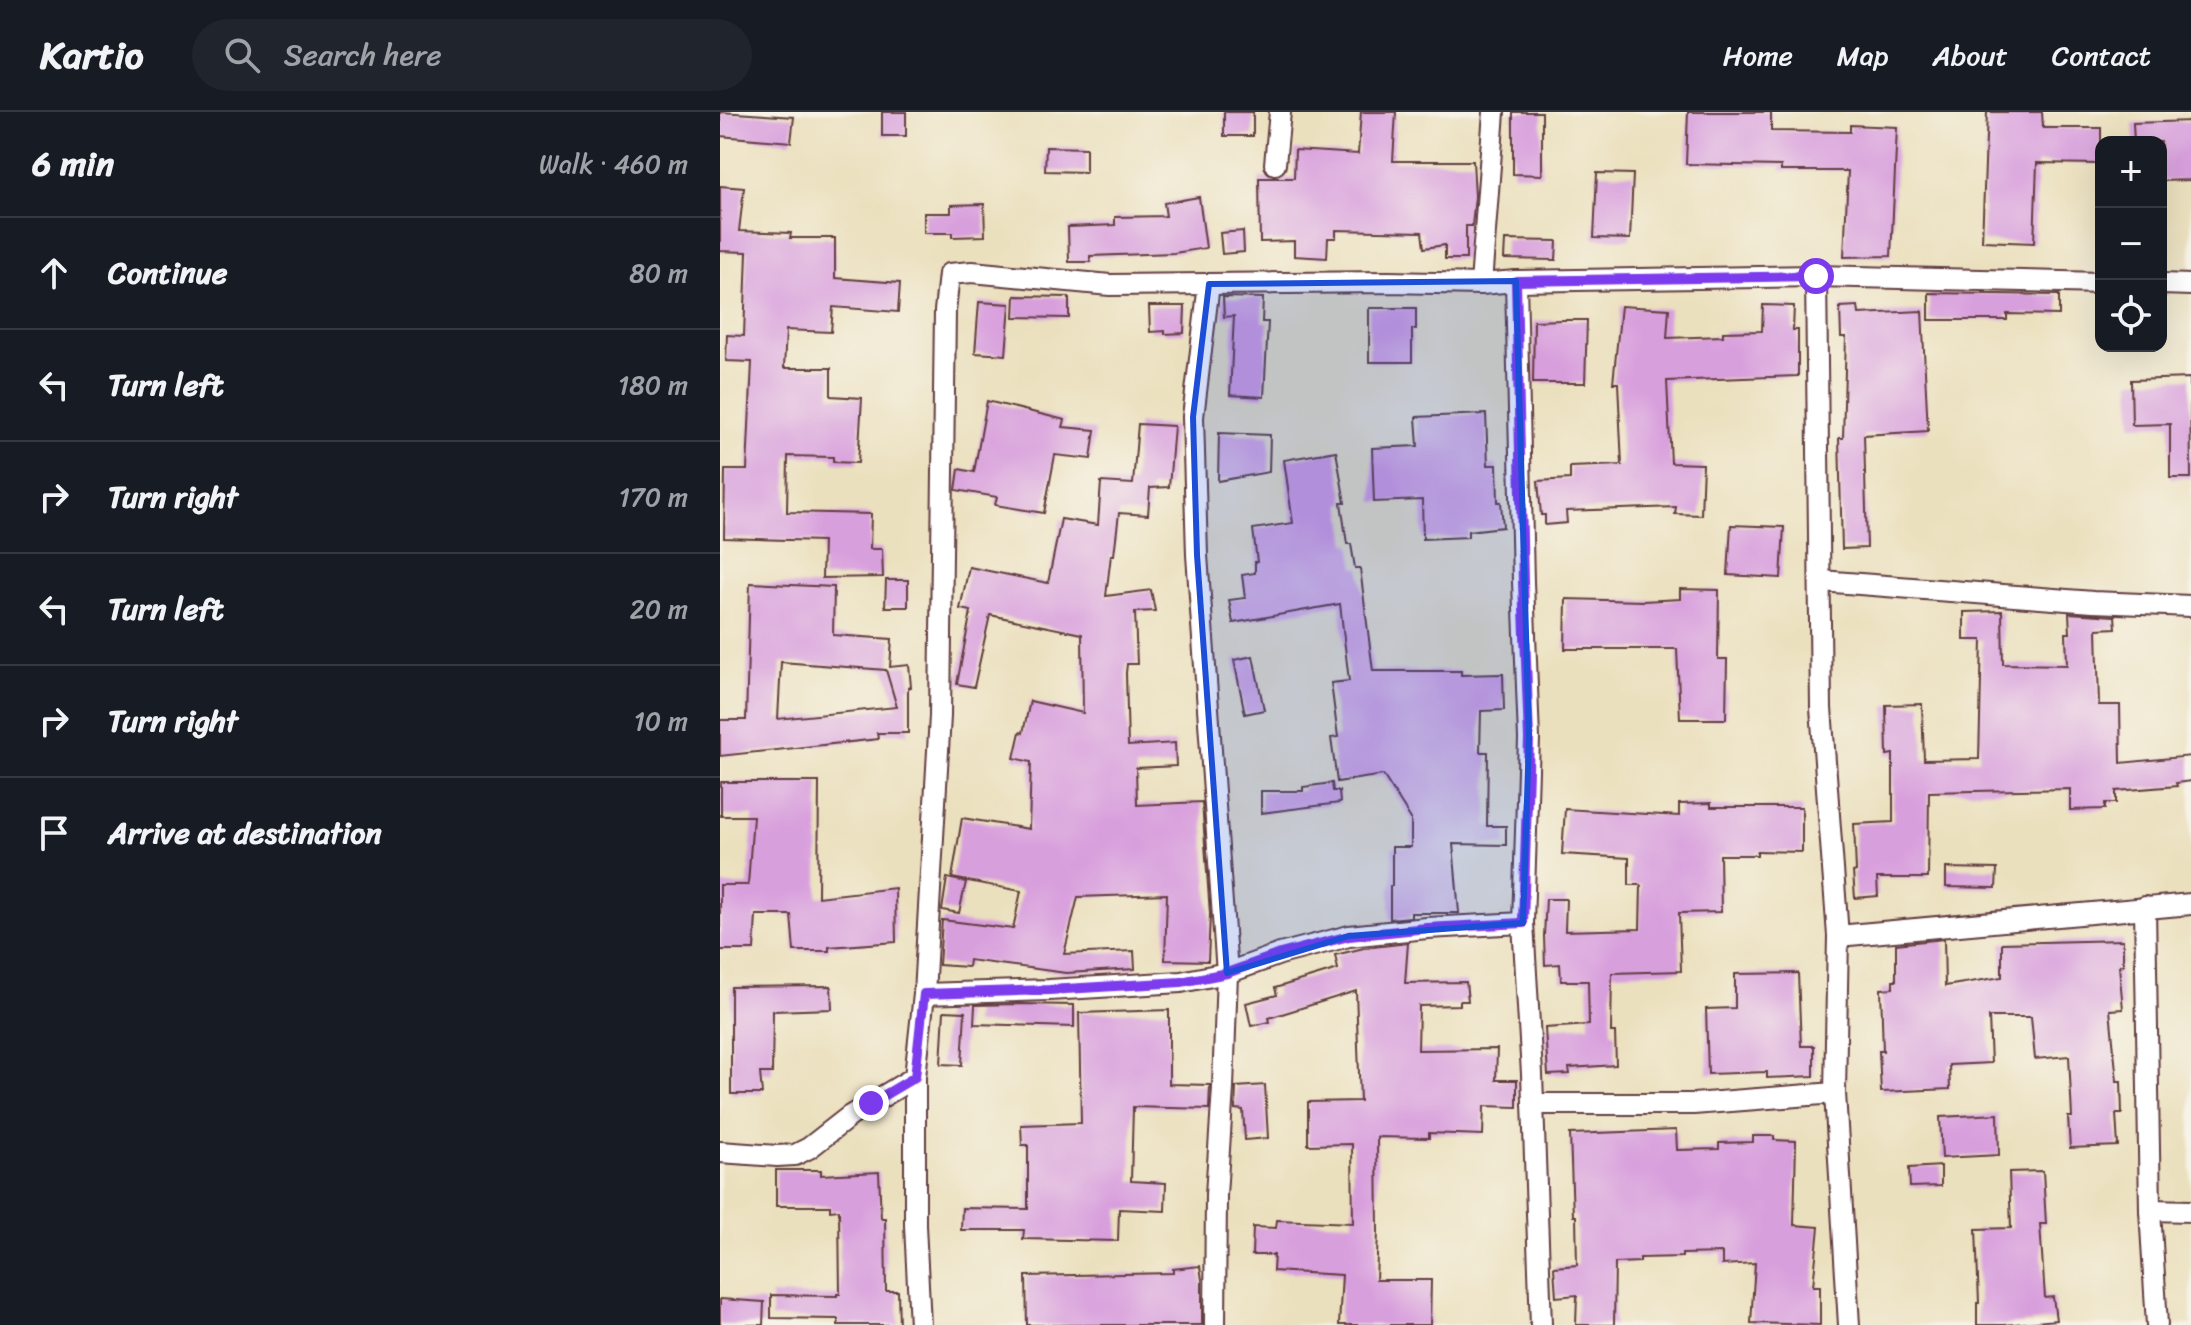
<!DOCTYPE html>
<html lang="en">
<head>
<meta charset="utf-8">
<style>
	body { margin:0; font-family:Sriracha,sans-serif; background:#20242c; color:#f1f3f6 }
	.controls { position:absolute; right:24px; top:24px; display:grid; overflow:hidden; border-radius:16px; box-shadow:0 8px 32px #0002 }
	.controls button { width:72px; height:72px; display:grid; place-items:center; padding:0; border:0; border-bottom:2px solid #363941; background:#171b24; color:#f1f3f6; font:40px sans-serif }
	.stop { position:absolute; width:24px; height:24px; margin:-18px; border:6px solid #7c3aed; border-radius:50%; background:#fff }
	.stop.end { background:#7c3aed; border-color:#fff; box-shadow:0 2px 8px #0008 }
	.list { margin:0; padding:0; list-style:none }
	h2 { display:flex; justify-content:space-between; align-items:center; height:104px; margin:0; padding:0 32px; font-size:34px }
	h2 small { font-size:26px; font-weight:400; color:#9ea1a6 }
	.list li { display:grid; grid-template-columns:52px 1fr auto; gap:24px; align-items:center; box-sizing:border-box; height:112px; padding:0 32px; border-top:2px solid #363941 }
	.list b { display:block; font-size:30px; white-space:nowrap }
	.list em { font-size:26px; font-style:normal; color:#9ea1a6 }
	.icon { flex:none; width:44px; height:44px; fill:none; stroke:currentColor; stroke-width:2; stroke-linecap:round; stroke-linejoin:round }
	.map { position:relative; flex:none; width:1471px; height:1213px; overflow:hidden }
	header { display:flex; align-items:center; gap:48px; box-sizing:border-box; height:112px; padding:0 40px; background:#171b24; border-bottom:2px solid #363941 }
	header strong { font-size:38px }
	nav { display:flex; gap:44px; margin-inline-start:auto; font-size:28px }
	.search { width:560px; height:72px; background:#20242c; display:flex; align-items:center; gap:20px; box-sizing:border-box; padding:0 28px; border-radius:44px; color:#9ea1a6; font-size:30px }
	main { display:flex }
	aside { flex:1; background:#171b24 }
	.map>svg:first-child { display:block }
	.building { fill:#d89fdd; fill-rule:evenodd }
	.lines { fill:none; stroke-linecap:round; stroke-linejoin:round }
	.minor-casing { stroke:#623c41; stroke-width:24 }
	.minor { stroke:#fff; stroke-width:20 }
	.route { stroke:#7c3aed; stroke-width:10 }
	.marked { fill:#1d4ed8; fill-opacity:0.2; stroke:#1d4ed8; stroke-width:6; stroke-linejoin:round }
</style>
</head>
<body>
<header>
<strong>Kartio</strong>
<div class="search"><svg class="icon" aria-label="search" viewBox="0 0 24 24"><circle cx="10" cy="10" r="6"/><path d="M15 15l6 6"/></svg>Search here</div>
<nav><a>Home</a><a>Map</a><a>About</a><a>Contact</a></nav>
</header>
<main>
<aside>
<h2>6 min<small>Walk · 460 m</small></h2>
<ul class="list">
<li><svg class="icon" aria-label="ahead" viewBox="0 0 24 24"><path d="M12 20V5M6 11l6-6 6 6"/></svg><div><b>Continue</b></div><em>80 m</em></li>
<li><svg class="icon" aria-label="left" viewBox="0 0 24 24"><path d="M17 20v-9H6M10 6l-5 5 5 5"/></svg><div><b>Turn left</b></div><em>180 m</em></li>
<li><svg class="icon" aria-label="right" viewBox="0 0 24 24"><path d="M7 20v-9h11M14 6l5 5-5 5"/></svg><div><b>Turn right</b></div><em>170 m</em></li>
<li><svg class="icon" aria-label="left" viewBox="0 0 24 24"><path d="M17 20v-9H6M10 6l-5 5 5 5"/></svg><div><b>Turn left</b></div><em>20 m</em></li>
<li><svg class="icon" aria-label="right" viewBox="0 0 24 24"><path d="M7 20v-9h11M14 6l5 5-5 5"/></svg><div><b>Turn right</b></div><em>10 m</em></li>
<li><svg class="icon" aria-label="arrive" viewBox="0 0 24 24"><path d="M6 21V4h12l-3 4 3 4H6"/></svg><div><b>Arrive at destination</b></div></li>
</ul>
</aside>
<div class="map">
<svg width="1471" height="1213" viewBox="0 0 1471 1213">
	<rect width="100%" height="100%" fill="#f7f3e8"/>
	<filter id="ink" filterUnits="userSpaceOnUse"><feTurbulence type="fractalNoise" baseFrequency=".0125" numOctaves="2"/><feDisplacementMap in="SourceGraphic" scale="16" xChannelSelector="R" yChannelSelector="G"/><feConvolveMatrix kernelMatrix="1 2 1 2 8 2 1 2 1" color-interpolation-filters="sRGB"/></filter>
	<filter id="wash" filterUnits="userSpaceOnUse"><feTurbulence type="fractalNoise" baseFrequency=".006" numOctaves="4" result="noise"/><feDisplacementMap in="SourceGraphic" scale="32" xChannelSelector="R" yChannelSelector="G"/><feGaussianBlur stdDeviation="1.8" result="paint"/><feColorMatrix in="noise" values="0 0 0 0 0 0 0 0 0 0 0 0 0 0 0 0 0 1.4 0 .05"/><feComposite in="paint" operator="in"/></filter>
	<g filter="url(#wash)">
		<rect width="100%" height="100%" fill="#ebe0be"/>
		<g id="blocks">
			<g class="building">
				<polygon points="0,0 74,5 71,30 0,24"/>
				<rect x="162" y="0" width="24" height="24"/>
				<rect x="504" y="0" width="29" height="24"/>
				<polygon points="641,0 676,0 673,49 753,49 755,84 752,114 746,114 746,147 725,147 725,133 704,136 702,120 616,118 616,126 608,126 607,146 574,144 574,129 540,130 539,66 574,66 575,38 638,42"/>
				<polygon points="793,0 822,0 822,63 793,62"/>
				<polygon points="968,0 1051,0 1051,19 1130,20 1130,13 1177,15 1171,144 1124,145 1128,59 1061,59 1061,54 966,52"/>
				<polygon points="1267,0 1322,0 1323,16 1381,16 1381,52 1317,51 1314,131 1262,129"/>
				<polygon points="1471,9 1471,68 1441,69 1441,30 1414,30 1413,11"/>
				<polygon points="326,35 366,36 366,60 325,59"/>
				<polygon points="877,61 913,62 910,127 874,126"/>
				<polygon points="0,74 24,76 19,119 71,121 70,126 115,126 115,166 180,171 178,200 113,195 111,220 66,218 64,256 111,256 111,284 142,286 138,351 113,350 113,345 68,344 67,400 151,402 150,437 162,437 163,465 102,466 103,429 4,426 5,358 27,358 32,250 6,249 7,223 24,224 27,140 0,139"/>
				<polygon points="479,85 486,136 454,141 370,144 370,150 349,150 348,115 395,113 395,105 446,104 444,91"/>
				<polygon points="264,92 265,124 232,125 232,121 204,121 204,101 231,101 231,93"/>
				<polygon points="523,119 524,140 502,142 500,121"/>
				<polygon points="785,128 837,129 836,148 784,147"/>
				<polygon points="1209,181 1339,183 1339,203 1287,202 1287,208 1209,208"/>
				<polygon points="295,184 349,185 349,206 294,205"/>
				<polygon points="503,185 543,186 542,210 548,210 544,285 510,283 514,204 504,205"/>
				<polygon points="259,190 290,192 286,243 255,241"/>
				<polygon points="1043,193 1074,194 1073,218 1078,218 1078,264 947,269 951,351 983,352 981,403 955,402 956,395 846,399 847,411 825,413 825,403 821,403 818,369 850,367 850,355 902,353 898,271 893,271 901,194 949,197 947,226 1003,224 1003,220 1042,219"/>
				<polygon points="429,194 465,194 464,221 445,222 445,219 430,220"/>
				<polygon points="1138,194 1139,202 1202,199 1208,319 1144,323 1147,436 1122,437 1119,326 1123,326 1126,225 1121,225 1120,195"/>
				<polygon points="649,196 696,196 696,217 692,217 692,250 649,250"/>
				<polygon points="843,208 867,208 865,271 813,271 814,209"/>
				<polygon points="1470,266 1471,366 1450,366 1450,312 1412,313 1411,268"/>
				<polygon points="267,289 345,308 343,315 375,318 371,347 335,343 324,401 275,393 277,385 236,378 239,357 254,360"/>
				<polygon points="766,302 768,353 777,353 778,390 781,390 783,415 748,419 748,425 703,427 702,388 654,390 652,336 698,334 696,305"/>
				<polygon points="418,312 454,314 449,375 430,376 428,403 399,401 394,443 391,443 386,484 431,478 435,499 415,500 417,552 407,552 406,561 408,634 455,631 456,654 416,656 417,693 482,690 490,802 488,849 445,848 447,782 358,785 344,842 414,839 415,857 346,861 249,848 248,855 219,853 222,808 293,817 301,779 232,766 242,706 309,717 311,650 294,646 300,620 303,621 310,589 363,601 362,522 270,503 254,575 237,572 251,499 240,497 249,455 328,471 341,407 378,413 381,370 413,372"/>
				<polygon points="499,321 550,323 549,360 498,369"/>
				<polygon points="616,339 625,391 621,391 627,432 631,432 635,456 640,456 653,559 741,559 741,563 783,562 784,598 761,599 760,640 768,640 767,714 786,714 786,733 733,732 739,801 691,801 691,805 670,807 670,774 672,774 672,735 691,735 691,707 663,663 617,670 611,626 618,625 611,571 629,569 620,492 513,511 509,488 525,486 522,463 535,461 535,450 537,450 533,417 573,411 564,348"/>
				<polygon points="1011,413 1064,415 1061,466 1008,463"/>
				<polygon points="166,468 188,468 188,495 165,495"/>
				<path d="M 30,471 L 114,475 L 113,523 L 172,527 L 170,555 L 189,553 L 191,575 L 188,576 L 188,621 L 157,621 L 158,627 L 0,644 L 0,608 L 26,608 ZM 61,550 L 166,558 L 177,595 L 58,607 Z"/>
				<polygon points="960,477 999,478 998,547 1007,547 1006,607 960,607 957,537 845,537 846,487 923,489 960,487"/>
				<polygon points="1282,499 1283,552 1347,553 1346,521 1350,521 1349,501 1395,504 1396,516 1377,517 1379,593 1400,593 1401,651 1471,644 1471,669 1456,671 1457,674 1396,679 1396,691 1385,691 1385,697 1350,698 1350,677 1209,680 1208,766 1157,766 1158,784 1135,786 1133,760 1136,759 1134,712 1173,710 1173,642 1167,643 1166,593 1202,592 1204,648 1259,647 1262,528 1244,528 1244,500"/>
				<polygon points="533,544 544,598 525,602 514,548"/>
				<polygon points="1,670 99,670 98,785 175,776 176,830 109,835 109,839 74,839 71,803 36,803 34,838 0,838 0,773 28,773 33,704 1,704"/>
				<polygon points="612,671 613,679 619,679 620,691 541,701 541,679 583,679 583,675"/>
				<polygon points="991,691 991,695 1082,695 1082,740 1037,739 1037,743 1000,743 1001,800 959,801 961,859 892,861 891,920 895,920 896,953 849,956 850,962 828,963 825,916 869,913 868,869 841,869 840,852 825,853 824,824 826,787 846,787 845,819 920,817 921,773 909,773 909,746 842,742 845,697 959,704 959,692"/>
				<polygon points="1226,756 1277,757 1276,776 1226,775"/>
				<polygon points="227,766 246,770 239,801 222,798"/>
				<polygon points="1224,827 1225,874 1282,865 1282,831 1403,828 1403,853 1399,854 1403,897 1390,898 1397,969 1401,969 1402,1002 1396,1002 1398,1034 1350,1036 1348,1005 1352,1005 1349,944 1315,947 1311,905 1269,905 1271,951 1229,953 1230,977 1161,980 1159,939 1163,939 1161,877 1173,876 1173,869 1176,869 1176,832"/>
				<polygon points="688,831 685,871 746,870 748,889 740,889 740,893 699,894 698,938 777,937 776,968 797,968 797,995 764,994 763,1023 709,1021 709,1026 657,1025 658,1120 656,1168 711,1168 710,1213 619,1213 622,1163 553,1159 554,1143 532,1143 533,1115 556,1116 557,1108 633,1111 632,1032 588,1033 588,990 640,989 636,879 549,906 550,910 531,914 526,891 557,883 555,876 618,857 615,843 644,836"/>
				<polygon points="1078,861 1081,934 1094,934 1094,964 1047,966 1047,960 988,962 986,897 1015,896 1015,862"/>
				<polygon points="111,874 112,897 53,899 52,961 40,961 42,982 11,982 11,875"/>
				<polygon points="299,892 354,893 354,915 254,912 255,893"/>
				<polygon points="449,898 449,972 490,973 489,997 413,995 411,1069 446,1071 445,1099 399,1097 398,1129 303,1127 304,1118 241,1118 242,1096 308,1097 308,1033 302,1033 301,1013 361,1011 359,901"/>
				<polygon points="224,899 245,900 242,953 221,952"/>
				<polygon points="545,973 548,1026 525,1028 523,998 515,997 516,975"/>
				<polygon points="1278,1002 1279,1043 1222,1046 1220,1005"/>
				<polygon points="956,1018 957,1038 999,1037 999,1031 1033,1030 1033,1024 1054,1024 1054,1028 1076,1029 1074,1113 1099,1115 1093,1174 1100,1174 1100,1213 1031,1211 1035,1151 1002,1153 1002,1141 962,1142 962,1145 920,1146 920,1150 895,1151 894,1213 856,1213 857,1183 836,1185 834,1155 857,1153 856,1104 853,1104 850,1022"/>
				<polygon points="1221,1054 1221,1074 1190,1075 1189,1056"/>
				<polygon points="56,1058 101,1058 101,1063 159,1060 161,1106 165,1106 166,1179 178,1179 179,1213 118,1213 118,1207 51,1206 51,1183 117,1184 117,1182 120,1182 119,1098 110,1099 110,1094 56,1094"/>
				<polygon points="1323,1059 1326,1112 1320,1112 1325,1186 1333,1185 1336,1208 1285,1213 1257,1213 1257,1191 1259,1191 1256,1117 1291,1116 1289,1060"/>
				<polygon points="480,1154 482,1168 482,1213 307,1213 306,1164 453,1161 453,1157"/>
				<polygon points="0,1187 44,1190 43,1213 0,1213"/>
			</g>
		</g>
	</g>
	<g filter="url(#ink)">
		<use href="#blocks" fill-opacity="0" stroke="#623c41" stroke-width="2"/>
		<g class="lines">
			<g class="minor-casing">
				<g id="minor">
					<polyline points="555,52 560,0"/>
					<polyline points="1096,164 1101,596 1118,824 1115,981 1129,1213"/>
					<polyline points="796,169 803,470 809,627 803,811 812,962 821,1213"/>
					<polyline points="489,172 473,305 477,443 507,861 503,976 496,1083 495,1213"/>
					<polyline points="761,172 774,0"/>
					<polyline points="1441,172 1471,173"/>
					<polyline points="1101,469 1373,490 1471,494"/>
					<polyline points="1425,795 1430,1098 1437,1213"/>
					<polyline points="1118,824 1471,792"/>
					<polyline points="204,882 329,878 461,870 507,861 560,842 629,824 707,816 803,811"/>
					<polyline points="813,992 973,992 1115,981"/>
					<polyline points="0,1040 57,1044 75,1043 89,1036 130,1004 195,965"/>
					<polyline points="1430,1098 1471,1099"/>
					<polyline points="200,1213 195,1113 195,965 204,882 220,604 225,199 229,162 252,160 390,173 668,170 761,172 796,169 1096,164 1381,171"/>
				</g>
			</g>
			<use href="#minor" class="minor"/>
		</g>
	</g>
	<g class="lines" filter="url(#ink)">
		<polyline class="route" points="151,991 195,965 204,882 329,878 461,870 507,861 560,842 629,824 707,816 803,811 809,627 803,470 796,169 1096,164"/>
	</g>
	<path class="marked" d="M 796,169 L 809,627 L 803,811 L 629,824 L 507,861 L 477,443 L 473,305 L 489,172 Z"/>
</svg>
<div class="controls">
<button>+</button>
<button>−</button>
<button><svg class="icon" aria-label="locate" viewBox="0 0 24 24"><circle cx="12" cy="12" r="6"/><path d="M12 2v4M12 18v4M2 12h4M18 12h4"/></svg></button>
</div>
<div class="stop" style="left:1096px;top:164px"></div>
<div class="stop end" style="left:151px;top:991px"></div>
</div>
</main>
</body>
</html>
